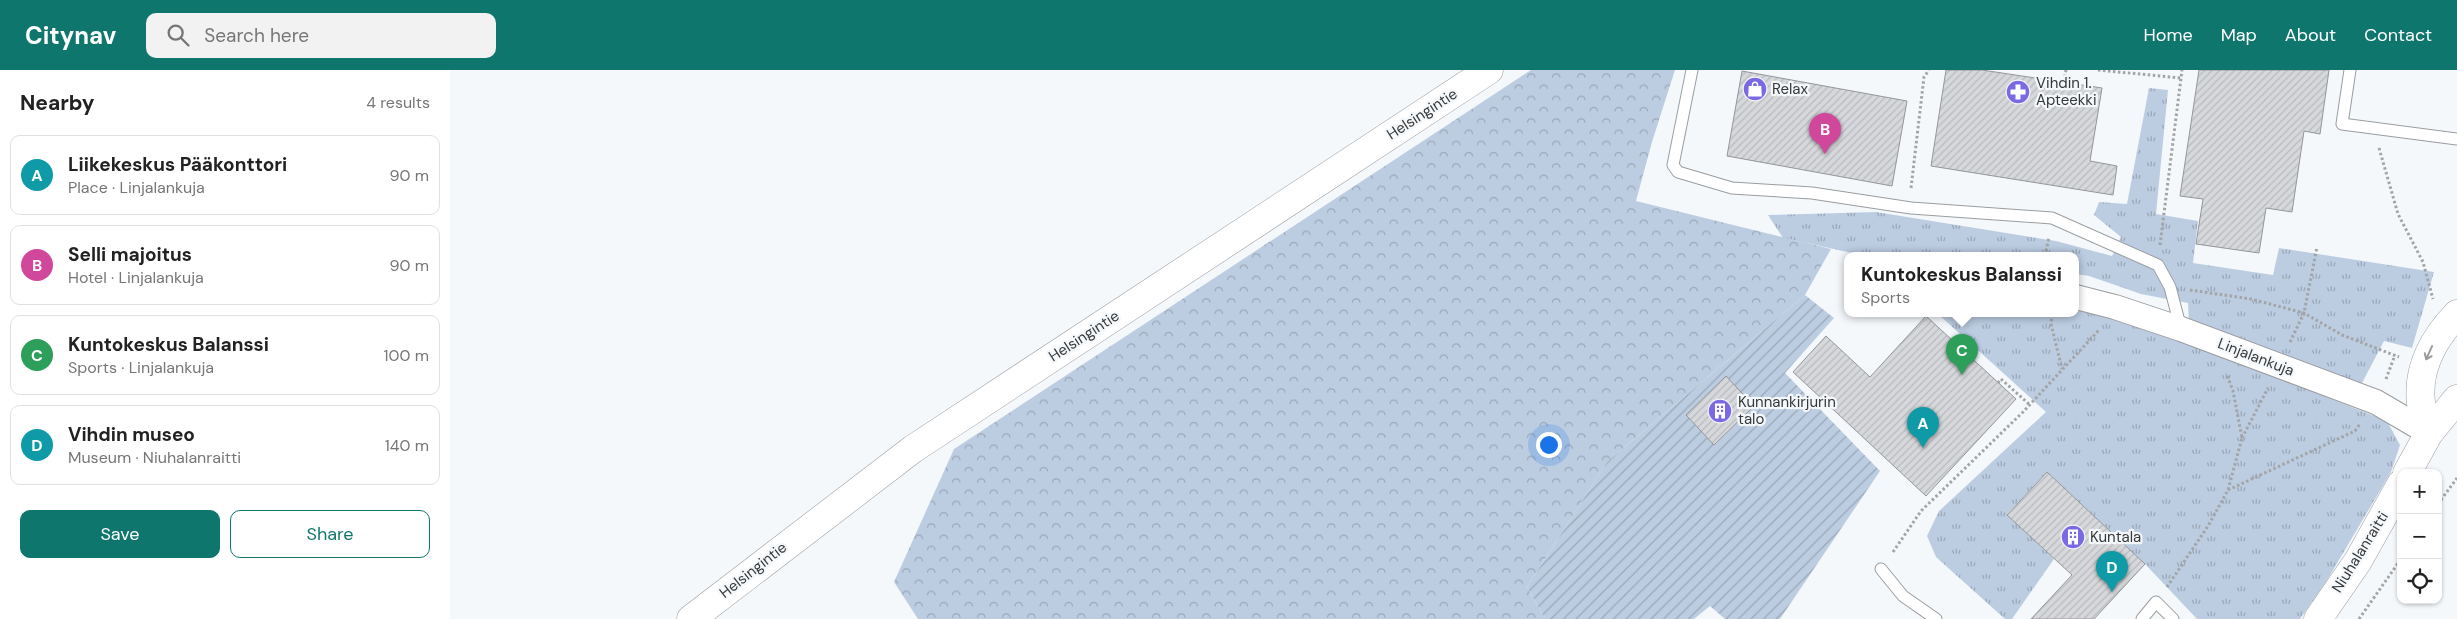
<!DOCTYPE html>
<html lang="en">
<head>
<meta charset="utf-8">
<style>
	body { margin:0; font-family:"DM Sans",sans-serif; background:#f2f2f2; color:#222 }
	.controls { position:absolute; right:15px; bottom:15px; display:grid; overflow:hidden; border-radius:10px; box-shadow:0 1px 4px #0004 }
	.controls button { width:45px; height:45px; display:grid; place-items:center; padding:0; border:0; border-bottom:1px solid #e0e0e0; background:#fff; color:#222; font:25px sans-serif }
	.you { position:absolute; left:1098px; top:374px; width:18px; height:18px; margin:-12px; border:4px solid #fff; border-radius:50%; background:#1a73e8; box-shadow:0 0 0 8px #1a73e833 }
	.badge { display:grid; place-items:center; width:32px; height:32px; border-radius:50%; background:#0f766e; color:#fff; font-size:16px; font-weight:700 }
	.pin { position:absolute; translate:-50% -41px; filter:drop-shadow(0 1px 2px #0008) }
	.pin::after { content:''; position:absolute; top:26px; width:18px; height:15px; background:inherit; clip-path:polygon(0 0,100% 0,50% 100%) }
	.popup { position:absolute; left:1394px; top:182px; width:235px; height:65px; box-sizing:border-box; display:grid; place-content:center; border-radius:10px; background:#fff; filter:drop-shadow(0 1px 4px #0005); font-size:16px; white-space:nowrap; color:#767676 }
	.popup b { font-size:19px; color:#222 }
	.popup::after { content:''; position:absolute; left:50%; top:100%; margin-left:-10px; border:10px solid transparent; border-top-color:#fff }
	.list { margin:0; padding:0; list-style:none }
	h2 { display:flex; justify-content:space-between; align-items:center; height:65px; margin:0; padding:0 20px; font-size:21px }
	h2 small { font-size:16px; font-weight:400; color:#767676 }
	.list li { display:grid; grid-template-columns:32px 1fr auto; gap:15px; align-items:center; box-sizing:border-box; height:80px; margin:0 10px 10px; padding:0 10px; border:1px solid #e0e0e0; border-radius:10px }
	.list b { display:block; font-size:19px; white-space:nowrap }
	.list p { margin:0; font-size:16px; white-space:nowrap; color:#767676 }
	.list em { font-size:16px; font-style:normal; color:#767676 }
	.actions { display:flex; gap:10px; padding:15px 20px }
	.actions a { flex:1; padding:11px 0; border:1px solid #0f766e; border-radius:10px; text-align:center; font-size:18px; color:#0f766e }
	.actions .main { background:#0f766e; color:#fff }
	.icon { flex:none; width:28px; height:28px; fill:none; stroke:currentColor; stroke-width:2; stroke-linecap:round; stroke-linejoin:round }
	.map { position:relative; flex:none; width:2007px; height:549px; overflow:hidden }
	header { display:flex; align-items:center; gap:30px; box-sizing:border-box; height:70px; padding:0 25px; background:#0f766e; color:#fff }
	header strong { font-size:24px }
	nav { display:flex; gap:28px; margin-inline-start:auto; font-size:18px }
	.search { width:350px; height:45px; background:#f2f2f2; display:flex; align-items:center; gap:12px; box-sizing:border-box; padding:0 18px; border-radius:10px; color:#767676; font-size:19px }
	main { display:flex }
	aside { flex:1; background:#fff }
	.map>svg:first-child { display:block }
	.grass { fill:url(#grass-tufts) }
	.forest { fill:url(#forest-crowns) }
	.garden { fill:url(#garden-furrows) }
	.building { fill:url(#building-hatch); stroke:#949699 }
	.lines { fill:none; stroke-linecap:round; stroke-linejoin:round }
	.service-casing { stroke:#9a9da0; stroke-width:13 }
	.minor-casing { stroke:#9a9da0; stroke-width:26 }
	.tertiary-casing { stroke:#9a9da0; stroke-width:29 }
	.path { stroke:#a2a4a6; stroke-width:3; stroke-dasharray:2.5 2.5; stroke-linecap:butt }
	.service { stroke:#fff; stroke-width:11 }
	.minor { stroke:#fff; stroke-width:24 }
	.tertiary { stroke:#fff; stroke-width:28 }
	.oneway { stroke:#9a9b9c }
	.labels { text-anchor:middle; dominant-baseline:central; stroke-width:4.5; stroke-linejoin:round; paint-order:stroke }
	.poi-label { font-size:15px; fill:#363738; stroke:#f5f8fb; text-anchor:start }
	.street-label { font-size:15px; fill:#363738; stroke:#f5f8fb }
</style>
</head>
<body>
<header>
<strong>Citynav</strong>
<div class="search"><svg class="icon" aria-label="search" viewBox="0 0 24 24"><circle cx="10" cy="10" r="6"/><path d="M15 15l6 6"/></svg>Search here</div>
<nav><a>Home</a><a>Map</a><a>About</a><a>Contact</a></nav>
</header>
<main>
<aside>
<h2>Nearby<small>4 results</small></h2>
<ul class="list">
<li><span class="badge" style="background:#0f9aa8">A</span><div><b>Liikekeskus Pääkonttori</b><p>Place · Linjalankuja</p></div><em>90 m</em></li>
<li><span class="badge" style="background:#d1479c">B</span><div><b>Selli majoitus</b><p>Hotel · Linjalankuja</p></div><em>90 m</em></li>
<li><span class="badge" style="background:#2e9e5b">C</span><div><b>Kuntokeskus Balanssi</b><p>Sports · Linjalankuja</p></div><em>100 m</em></li>
<li><span class="badge" style="background:#0f9aa8">D</span><div><b>Vihdin museo</b><p>Museum · Niuhalanraitti</p></div><em>140 m</em></li>
</ul>
<div class="actions"><a class="main">Save</a><a>Share</a></div>
</aside>
<div class="map">
<svg width="2007" height="549" viewBox="0 0 2007 549">
	<defs>
		<pattern id="grass-tufts" width="24" height="20" patternUnits="userSpaceOnUse" patternTransform="scale(1.25)"><rect width="24" height="20" fill="#bccde2"/><path d="M3 7l-1-3M5 7V3M7 7l1-3M15 17l-1-3M17 17v-4M19 17l1-3" fill="none" stroke="#9aa7b8"/></pattern>
		<pattern id="forest-crowns" width="20" height="18" patternUnits="userSpaceOnUse" patternTransform="scale(1.25)"><rect width="20" height="18" fill="#bccde2"/><path d="M2 6a3 3 0 1 1 6 0M12 15a3 3 0 1 1 6 0" fill="none" stroke="#9aa7b8"/></pattern>
		<pattern id="garden-furrows" width="10" height="10" patternUnits="userSpaceOnUse" patternTransform="scale(1.25)"><rect width="10" height="10" fill="#bccde2"/><path d="M-1 1l2-2M0 10L10 0M9 11l2-2" fill="none" stroke="#9aa7b8"/></pattern>
		<pattern id="building-hatch" width="6" height="6" patternUnits="userSpaceOnUse" patternTransform="scale(1.25)"><rect width="6" height="6" fill="#d6d8dc"/><path d="M-1 1l2-2M0 6l6-6M5 7l2-2" fill="none" stroke="#b8babe"/></pattern>
	</defs>
	<rect width="100%" height="100%" fill="#f5f8fb"/>
	<g class="grass">
		<polygon points="1699,18 1718,20 1706,144 1748,151 1743,193 1823,205 1829,178 1984,202 1962,278 1934,271 1911,315 1739,255 1738,233 1691,224 1639,206 1626,204 1626,186 1416,186 1333,168 1318,145 1426,142 1606,171 1662,186 1671,167 1644,145 1649,132 1677,134"/>
		<polygon points="1626,235 1690,254 1937,351 1950,375 1941,402 1876,512 1850,549 1747,549 1695,494 1597,402 1557,444 1604,489 1562,549 1555,549 1486,487 1477,466 1489,441 1596,342 1488,244 1626,244"/>
	</g>
	<polygon class="forest" points="1081,0 1225,0 1202,72 1186,131 1381,179 1355,225 1157,392 1077,517 1095,549 468,549 444,512 504,379"/>
	<polygon class="garden" points="1355,225 1384,248 1335,303 1430,401 1330,549 1275,549 1260,536 1244,549 1095,549 1077,517 1157,392"/>
	<g class="building">
		<polygon points="1496,0 1532,0 1652,18 1640,91 1667,96 1663,125 1481,96"/>
		<polygon points="1749,0 1879,0 1870,64 1854,61 1842,142 1816,138 1809,183 1746,174 1753,129 1730,126"/>
		<polygon points="1292,1 1457,31 1442,116 1277,86"/>
		<polygon points="1476,246 1566,329 1476,426 1343,302 1376,266 1420,307"/>
		<polygon points="1276,306 1304,336 1264,375 1236,345"/>
		<polygon points="1597,402 1695,494 1644,549 1581,549 1622,505 1557,445"/>
	</g>
	<g class="lines">
		<g class="service-casing">
			<g id="service">
				<polyline points="1242,0 1223,95 1228,102 1282,118 1362,123 1461,138 1602,148 1708,195 1720,217 1731,259"/>
				<polyline points="1900,0 1892,54 2007,69"/>
				<polyline points="1431,499 1453,526 1486,549"/>
				<polyline points="1692,549 1706,532 1723,549"/>
			</g>
		</g>
		<g class="minor-casing">
			<polyline id="minor" points="1626,227 1665,237 1731,259 1926,332 1979,363"/>
		</g>
		<g class="tertiary-casing">
			<g id="tertiary">
				<path d="M 1979,363 C 1976,353 1972,343 1971,333 C 1967,298 1984,268 2007,244"/>
				<polyline points="1957,403 1979,363 2007,329"/>
				<polyline points="241,549 463,379 1039,0"/>
				<polyline points="1868,549 1908,491 1951,414"/>
			</g>
		</g>
		<g class="path">
			<polyline points="1648,0 1731,8"/>
			<polyline points="1614,12 1616,0"/>
			<polyline points="1929,78 1948,144 1973,192 1983,229"/>
			<polyline points="1461,118 1474,7 1479,0"/>
			<polyline points="1710,175 1732,0"/>
			<polyline points="1595,186 1599,167"/>
			<polyline points="1740,220 1801,229 1854,243 1892,265 1949,287"/>
			<polyline points="1602,244 1601,254 1612,299"/>
			<polyline points="1840,272 1854,243 1867,177"/>
			<polyline points="1936,309 1945,285"/>
			<polyline points="1548,313 1551,309 1580,335"/>
			<polyline points="1792,368 1818,318"/>
			<polyline points="1778,420 1905,361 1910,354"/>
			<polyline points="1988,434 2007,408"/>
			<polyline points="1443,482 1471,441 1573,342 1649,260"/>
			<polyline points="1717,517 1758,456 1778,420 1792,368 1783,321 1777,305"/>
			<polyline points="1909,549 1951,489"/>
		</g>
		<use href="#service" class="service"/>
		<use href="#minor" class="minor"/>
		<use href="#tertiary" class="tertiary"/>
	</g>
	<defs><path id="oneway-shaft" d="M-6 0H5M1.5-3L5.5 0L1.5 3" fill="none" stroke-width="1.6" stroke-linecap="round" stroke-linejoin="round" transform="scale(1.25)"/></defs>
	<use class="oneway" href="#oneway-shaft" transform="translate(1979 283) rotate(114)"/>
	<defs>
		<g id="shop-disc" transform="scale(1.25)"><circle r="9.5" fill="#7b68e3" stroke="#f5f8fb"/><path d="M-5-2.5h2.3a2.7 3.5 0 0 1 5.4 0H5L5.5 6h-11ZM-1.5-2.5h3a1.5 2.3 0 0 0-3 0Z" fill="#fff"/></g>
		<g id="pharmacy-disc" transform="scale(1.25)"><circle r="9.5" fill="#7b68e3" stroke="#f5f8fb"/><path d="M-2-6h4v4h4v4h-4v4h-4v-4h-4v-4h4Z" fill="#fff"/></g>
		<g id="building-disc" transform="scale(1.25)"><circle r="9.5" fill="#7b68e3" stroke="#f5f8fb"/><path d="M-4-6H4V6H1V3H-1V6H-4ZM-2.5-4.3h1.7v1.8h-1.7ZM.8-4.3h1.7v1.8H.8ZM-2.5-1h1.7V.8h-1.7ZM.8-1h1.7V.8H.8Z" fill="#fff"/></g>
	</defs>
	<g fill-rule="evenodd">
		<use href="#shop-disc" x="1305" y="19"/>
		<use href="#pharmacy-disc" x="1568" y="22"/>
		<use href="#building-disc" x="1270" y="341"/>
		<use href="#building-disc" x="1623" y="467"/>
	</g>
	<g class="labels">
		<g class="poi-label">
			<text x="1586" y="13">Vihdin 1.<tspan x="1586" dy="17">Apteekki</tspan></text>
			<text x="1322" y="19">Relax</text>
			<text x="1288" y="332">Kunnankirjurin<tspan x="1288" dy="17">talo</tspan></text>
			<text x="1640" y="467">Kuntala</text>
		</g>
		<g class="street-label">
			<text transform="translate(972 44) rotate(-33)">Helsingintie</text>
			<text transform="translate(634 266) rotate(-33)">Helsingintie</text>
			<text transform="translate(1806 287) rotate(21)">Linjalankuja</text>
			<text transform="translate(1910 482) rotate(-58)">Niuhalanraitti</text>
			<text transform="translate(303 500) rotate(-38)">Helsingintie</text>
		</g>
	</g>
</svg>
<div class="controls">
<button>+</button>
<button>−</button>
<button><svg class="icon" aria-label="locate" viewBox="0 0 24 24"><circle cx="12" cy="12" r="6"/><path d="M12 2v4M12 18v4M2 12h4M18 12h4"/></svg></button>
</div>
<div class="you"></div>
<div class="pin badge" style="left:1473px;top:378px;background:#0f9aa8">A</div>
<div class="pin badge" style="left:1375px;top:84px;background:#d1479c">B</div>
<div class="pin badge" style="left:1512px;top:305px;background:#2e9e5b">C</div>
<div class="popup"><b>Kuntokeskus Balanssi</b>Sports</div>
<div class="pin badge" style="left:1662px;top:522px;background:#0f9aa8">D</div>
</div>
</main>
</body>
</html>
